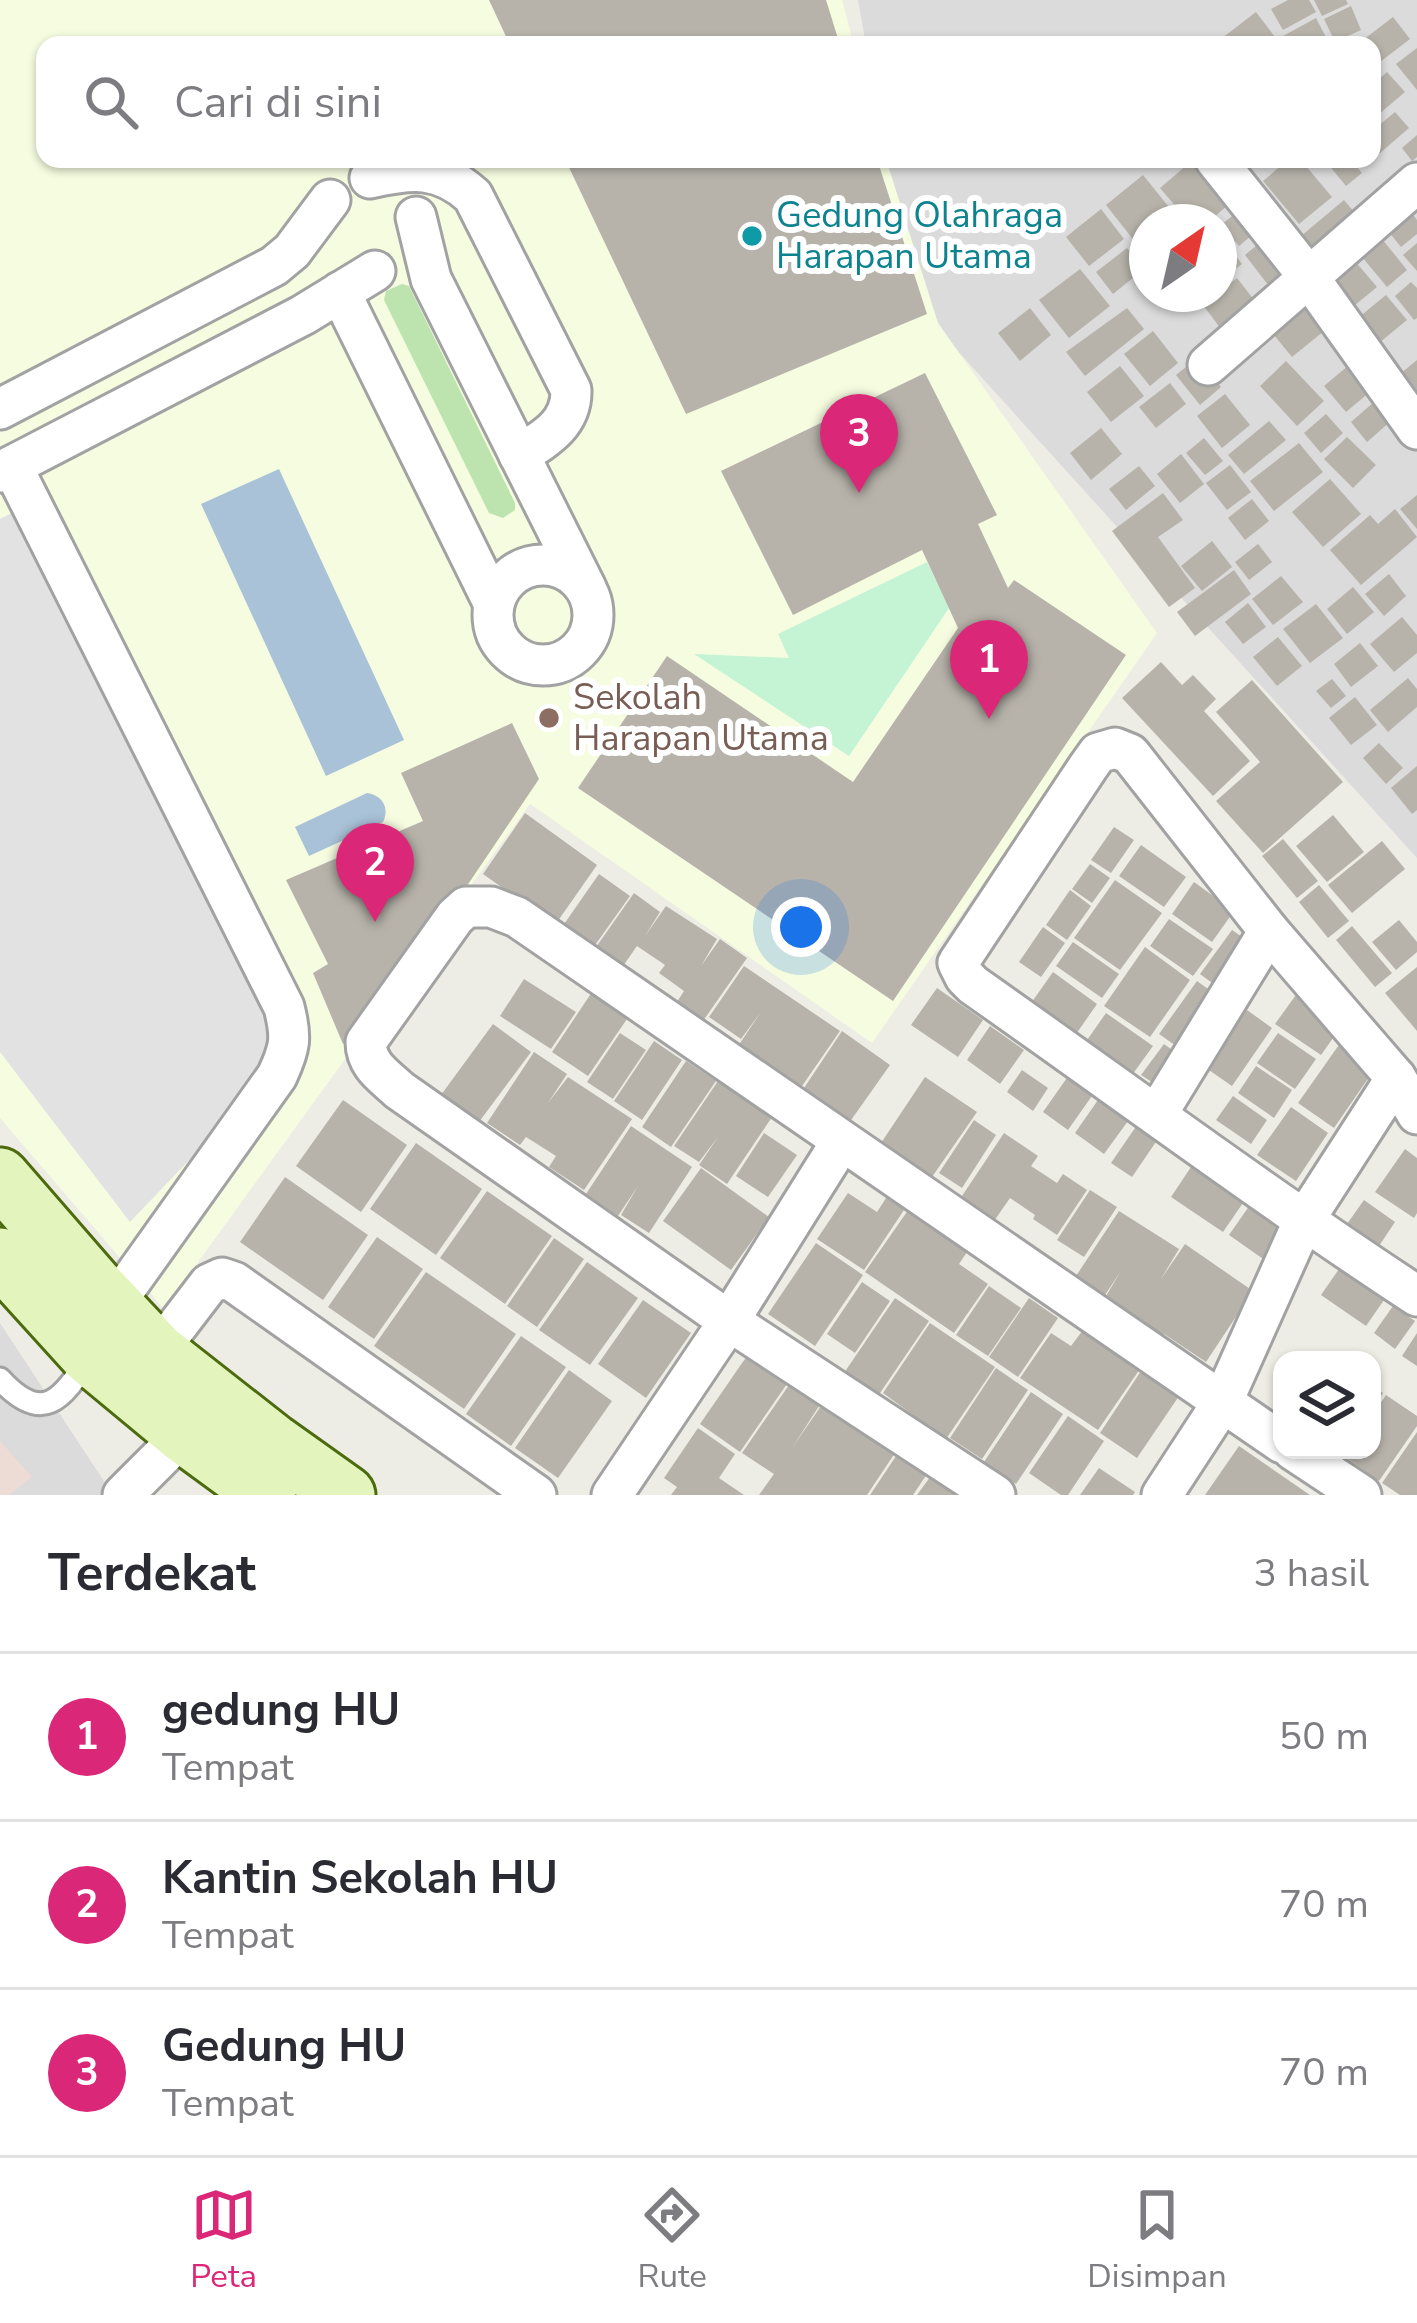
<!DOCTYPE html>
<html lang="id">
<head>
<meta charset="utf-8">
<style>
	body { margin:0; font-family:"Nunito Sans",sans-serif; background:#f2f2f3; color:#2b2b33 }
	.controls { position:absolute; right:36px; bottom:36px; display:grid; overflow:hidden; border-radius:24px; box-shadow:0 3px 9px #0004 }
	.controls button { width:108px; height:108px; display:grid; place-items:center; padding:0; border:0; border-bottom:3px solid #e1e1e2; background:#fff; color:#2b2b33; font:60px sans-serif }
	.compass { position:absolute; left:1129px; top:204px; width:108px; height:108px; border-radius:50%; background:#fff; box-shadow:0 3px 9px #0004; rotate:34deg }
	.you { position:absolute; left:801px; top:927px; width:42px; height:42px; margin:-30px; border:9px solid #fff; border-radius:50%; background:#1a73e8; box-shadow:0 0 0 18px #1a73e833 }
	.badge { display:grid; place-items:center; width:78px; height:78px; border-radius:50%; background:#db2777; color:#fff; font-size:39px; font-weight:700 }
	.pin { position:absolute; translate:-50% -99px; filter:drop-shadow(0 3px 6px #0008) }
	.pin::after { content:''; position:absolute; top:63px; width:42px; height:36px; background:inherit; clip-path:polygon(0 0,100% 0,50% 100%) }
	.list { margin:0; padding:0; list-style:none }
	h2 { display:flex; justify-content:space-between; align-items:center; height:156px; margin:0; padding:0 48px; font-size:51px }
	h2 small { font-size:39px; font-weight:400; color:#7c7c81 }
	.list li { display:grid; grid-template-columns:78px 1fr auto; gap:36px; align-items:center; box-sizing:border-box; height:168px; padding:0 48px; border-top:3px solid #e1e1e2 }
	.list b { display:block; font-size:45px; white-space:nowrap }
	.list p { margin:0; font-size:39px; white-space:nowrap; color:#7c7c81 }
	.list em { font-size:39px; font-style:normal; color:#7c7c81 }
	.icon { flex:none; width:66px; height:66px; fill:none; stroke:currentColor; stroke-width:2; stroke-linecap:round; stroke-linejoin:round }
	.map { position:relative; flex:none; width:1417px; height:1495px; overflow:hidden }
	.search { position:absolute; background:#fff; box-shadow:0 3px 9px #0004; left:36px; right:36px; top:36px; height:132px; display:flex; align-items:center; gap:30px; box-sizing:border-box; padding:0 42px; border-radius:24px; color:#7c7c81; font-size:45px }
	.sheet { height:660px; background:#fff }
	nav { display:flex; justify-content:space-around; align-items:center; box-sizing:border-box; height:168px; border-top:3px solid #e1e1e2; background:#fff; font-size:33px; color:#7c7c81 }
	nav a { display:grid; justify-items:center; gap:6px }
	nav .on { color:#db2777 }
	.map>svg:first-child { display:block }
	.residential { fill:#dcdbdb; fill-rule:evenodd }
	.commercial { fill:#eddcd5 }
	.education { fill:#f5fce0 }
	.grass { fill:#bde4af }
	.park { fill:#c5f4d4 }
	.parking { fill:#e2e2e2 }
	.water { fill:#a9c2d8 }
	.building { fill:#b7b3ab }
	.lines { fill:none; stroke-linecap:round; stroke-linejoin:round }
	.lane-casing { stroke:#a2a2a2; stroke-width:27 }
	.street-casing { stroke:#a2a2a2; stroke-width:45 }
	.secondary-casing { stroke:#4b6b0e; stroke-width:63 }
	.lane { stroke:#fff; stroke-width:21 }
	.street { stroke:#fff; stroke-width:39 }
	.secondary { stroke:#e4f4bd; stroke-width:57 }
	.culture-dot { fill:#0f9aa8; stroke:#fff; stroke-width:4.5 }
	.education-dot { fill:#8d6e63; stroke:#fff; stroke-width:4.5 }
	.labels { text-anchor:middle; dominant-baseline:central; stroke-width:12; stroke-linejoin:round; paint-order:stroke }
	.culture-label { font-size:36px; fill:#0d838f; stroke:#fff; text-anchor:start }
	.education-label { font-size:36px; fill:#785e54; stroke:#fff; text-anchor:start }
</style>
</head>
<body>
<div class="map">
<svg width="1417" height="1495" viewBox="0 0 1417 1495">
	<rect width="100%" height="100%" fill="#eeede5"/>
	<g class="residential">
		<path d="M 858,0 L 1417,0 L 1417,858 L 935,326 L 886,159 L 1372,159 L 1372,45 L 866,45 ZM 1147,222 L 1219,222 L 1219,294 L 1147,294 Z"/>
		<polygon points="0,1323 113,1495 0,1495"/>
	</g>
	<polygon class="commercial" points="0,1441 32,1477 9,1495 0,1495"/>
	<polygon class="education" points="0,0 842,0 854,45 45,45 45,159 886,159 938,323 1157,633 872,1043 530,804 164,1309 0,1118"/>
	<polygon class="grass" points="402,284 409,286 515,503 515,510 503,518 489,513 384,300 386,291"/>
	<polygon class="park" points="927,562 949,608 849,756 694,654 789,658 778,634"/>
	<polygon class="parking" points="31,503 308,1036 130,1222 0,1052 0,519"/>
	<g class="water">
		<polygon points="279,469 404,740 326,776 201,504"/>
		<path d="M 367,793 C 382,795 390,808 383,822 L 309,856 L 295,827 Z"/>
	</g>
	<g class="building">
		<polygon points="489,0 826,0 840,45 510,45"/>
		<polygon points="1288,0 1309,0 1316,12 1283,30 1271,9"/>
		<polygon points="1314,0 1346,0 1348,4 1322,16"/>
		<polygon points="1351,6 1361,30 1335,42 1324,19"/>
		<polygon points="1256,12 1281,45 1213,45"/>
		<polygon points="1393,17 1410,39 1380,62 1372,52 1372,45 1367,45 1363,40"/>
		<polygon points="1316,18 1330,45 1289,45 1283,36"/>
		<polygon points="1417,48 1417,90 1396,64"/>
		<polygon points="1387,72 1405,92 1372,120 1372,85"/>
		<polygon points="1395,112 1409,128 1372,160 1372,131"/>
		<polygon points="1417,135 1417,157 1412,161 1402,148"/>
		<polygon points="565,159 877,159 927,314 686,414"/>
		<polygon points="1194,159 1208,159 1239,196 1208,222 1195,222 1182,206 1178,209 1160,188"/>
		<polygon points="1289,159 1300,159 1332,197 1299,224 1263,181"/>
		<polygon points="1334,159 1350,159 1362,173 1346,186 1328,164"/>
		<polygon points="1143,175 1181,222 1147,222 1147,257 1106,205"/>
		<polygon points="1344,200 1360,219 1317,255 1301,236"/>
		<polygon points="1247,204 1264,225 1239,246 1221,225"/>
		<polygon points="1408,208 1417,220 1417,234 1401,247 1385,227"/>
		<polygon points="1101,209 1124,239 1089,266 1066,237"/>
		<polygon points="1219,234 1242,264 1219,282"/>
		<polygon points="1378,234 1407,270 1387,287 1357,251"/>
		<polygon points="1268,236 1299,276 1275,294 1245,255"/>
		<polygon points="1417,243 1417,271 1403,255"/>
		<polygon points="1127,248 1144,269 1113,294 1096,272"/>
		<polygon points="1349,254 1377,287 1349,310 1320,277"/>
		<polygon points="1080,269 1110,306 1069,338 1039,300"/>
		<polygon points="1237,278 1258,305 1224,333 1203,305"/>
		<polygon points="1411,282 1417,288 1417,318 1414,320 1395,296"/>
		<polygon points="1386,295 1407,320 1379,343 1358,318"/>
		<polygon points="1305,299 1329,327 1292,357 1269,329"/>
		<polygon points="1030,308 1051,335 1020,361 998,333"/>
		<polygon points="1127,308 1144,329 1085,376 1066,352"/>
		<polygon points="1153,331 1178,363 1150,386 1124,354"/>
		<polygon points="1197,358 1221,387 1200,405 1176,375"/>
		<polygon points="1355,360 1377,386 1346,412 1324,386"/>
		<polygon points="1417,360 1417,405 1395,378"/>
		<polygon points="1286,361 1324,401 1297,426 1260,386"/>
		<polygon points="1120,366 1144,396 1111,422 1087,392"/>
		<polygon points="925,373 997,515 978,524 1008,588 1014,580 1126,655 893,1001 578,788 667,656 853,782 958,628 922,550 793,615 721,471"/>
		<polygon points="1170,383 1186,404 1156,428 1139,407"/>
		<polygon points="1225,394 1250,425 1222,448 1197,416"/>
		<polygon points="1374,402 1391,421 1367,442 1351,422"/>
		<polygon points="1326,414 1343,433 1321,453 1304,433"/>
		<polygon points="1269,421 1286,440 1244,474 1228,455"/>
		<polygon points="1101,428 1122,454 1091,480 1070,453"/>
		<polygon points="1347,437 1376,465 1353,488 1324,459"/>
		<polygon points="1204,438 1223,461 1205,475 1186,453"/>
		<polygon points="1299,443 1323,472 1274,511 1250,481"/>
		<polygon points="1181,454 1204,484 1180,503 1157,474"/>
		<polygon points="1230,465 1251,492 1227,510 1206,483"/>
		<polygon points="1139,466 1155,486 1126,510 1109,489"/>
		<polygon points="1330,479 1361,514 1323,547 1292,512"/>
		<polygon points="1163,493 1183,520 1158,537 1195,588 1169,607 1112,531"/>
		<polygon points="1417,495 1417,529 1400,509"/>
		<polygon points="1252,499 1269,521 1245,540 1228,518"/>
		<polygon points="1395,509 1417,537 1361,585 1330,550 1370,515 1378,524"/>
		<polygon points="1212,541 1232,567 1202,591 1181,566"/>
		<polygon points="1258,544 1272,562 1249,580 1235,562"/>
		<polygon points="1234,570 1251,594 1195,636 1177,612"/>
		<polygon points="1389,574 1406,596 1384,616 1365,594"/>
		<polygon points="1281,576 1303,602 1273,625 1252,599"/>
		<polygon points="1353,587 1374,612 1347,634 1327,609"/>
		<polygon points="1248,603 1266,627 1243,644 1225,622"/>
		<polygon points="1316,604 1343,638 1310,663 1283,629"/>
		<polygon points="1402,617 1417,635 1417,653 1394,672 1370,644"/>
		<polygon points="1278,637 1302,666 1277,686 1253,657"/>
		<polygon points="1360,643 1378,666 1351,687 1334,664"/>
		<polygon points="1161,662 1182,685 1193,675 1216,699 1204,711 1250,761 1213,796 1122,698"/>
		<polygon points="1408,678 1417,689 1417,707 1388,732 1370,710"/>
		<polygon points="1332,679 1346,696 1331,708 1316,691"/>
		<polygon points="1252,680 1343,782 1263,853 1216,801 1260,762 1216,712"/>
		<polygon points="1355,697 1377,725 1351,745 1329,718"/>
		<polygon points="512,723 539,779 359,1046 353,1037 343,1044 313,973 328,964 286,880 423,821 401,773"/>
		<polygon points="1379,743 1403,768 1386,784 1363,758"/>
		<polygon points="1417,766 1417,810 1412,814 1391,788"/>
		<polygon points="525,813 597,865 555,925 483,874"/>
		<polygon points="1333,815 1364,852 1327,882 1296,846"/>
		<polygon points="1114,827 1134,840 1111,873 1091,860"/>
		<polygon points="1283,839 1318,881 1297,898 1262,856"/>
		<polygon points="1382,841 1405,869 1352,913 1328,885"/>
		<polygon points="1141,845 1186,877 1164,907 1119,876"/>
		<polygon points="1090,864 1110,878 1092,903 1072,889"/>
		<polygon points="599,874 630,896 593,948 562,927"/>
		<polygon points="1115,880 1162,913 1120,970 1074,938"/>
		<polygon points="1194,882 1234,911 1212,942 1172,914"/>
		<polygon points="1319,885 1349,921 1328,938 1299,902"/>
		<polygon points="1070,890 1091,906 1067,940 1046,925"/>
		<polygon points="634,893 660,912 645,936 666,906 717,939 701,966 720,939 747,958 703,1021 677,1002 684,991 659,973 665,965 637,946 621,969 594,950"/>
		<polygon points="1169,919 1213,949 1193,976 1150,946"/>
		<polygon points="1399,920 1417,942 1417,952 1396,970 1372,942"/>
		<polygon points="1352,926 1392,973 1375,987 1336,940"/>
		<polygon points="1043,927 1065,943 1041,977 1019,962"/>
		<polygon points="1232,930 1251,943 1219,988 1200,974"/>
		<polygon points="1073,942 1119,974 1102,998 1056,966"/>
		<polygon points="1145,947 1190,980 1150,1037 1104,1006"/>
		<polygon points="744,966 840,1031 800,1089 738,1046 761,1012 741,1039 709,1017"/>
		<polygon points="1417,967 1417,1031 1385,993"/>
		<polygon points="1053,972 1097,1004 1074,1037 1029,1006"/>
		<polygon points="524,979 576,1012 551,1049 500,1016"/>
		<polygon points="1197,981 1219,997 1182,1050 1159,1034"/>
		<polygon points="937,988 983,1020 958,1057 911,1025"/>
		<polygon points="592,992 629,1016 588,1076 552,1052"/>
		<polygon points="1298,992 1343,1024 1321,1055 1275,1024"/>
		<polygon points="1247,1010 1272,1028 1232,1086 1206,1068"/>
		<polygon points="1106,1013 1153,1046 1132,1075 1085,1043"/>
		<polygon points="493,1024 531,1052 476,1126 438,1099"/>
		<polygon points="990,1026 1024,1050 1000,1084 967,1060"/>
		<polygon points="842,1031 890,1065 849,1123 802,1091"/>
		<polygon points="620,1033 646,1050 613,1099 587,1082"/>
		<polygon points="1278,1033 1316,1059 1295,1089 1257,1063"/>
		<polygon points="654,1041 682,1060 642,1120 614,1101"/>
		<polygon points="1341,1042 1376,1067 1334,1128 1298,1103"/>
		<polygon points="1164,1044 1182,1057 1161,1088 1141,1075"/>
		<polygon points="534,1052 567,1074 548,1103 568,1077 632,1119 584,1190 549,1167 556,1156 526,1137 520,1145 487,1123"/>
		<polygon points="686,1061 716,1081 671,1147 642,1127"/>
		<polygon points="1256,1066 1292,1090 1274,1118 1238,1093"/>
		<polygon points="1022,1070 1048,1088 1033,1111 1007,1092"/>
		<polygon points="1069,1075 1094,1093 1068,1130 1043,1112"/>
		<polygon points="925,1077 977,1112 932,1177 881,1143"/>
		<polygon points="718,1081 772,1117 727,1184 699,1165 718,1137 699,1162 674,1146"/>
		<polygon points="1233,1096 1267,1120 1251,1144 1216,1120"/>
		<polygon points="343,1100 407,1145 361,1212 296,1166"/>
		<polygon points="1098,1100 1128,1121 1104,1154 1075,1133"/>
		<polygon points="1291,1107 1328,1133 1296,1181 1257,1155"/>
		<polygon points="974,1120 996,1135 962,1188 939,1173"/>
		<polygon points="1139,1122 1160,1136 1132,1177 1111,1163"/>
		<polygon points="631,1126 692,1167 649,1233 621,1215 638,1186 618,1216 586,1194"/>
		<polygon points="764,1133 797,1155 768,1197 736,1176"/>
		<polygon points="1004,1133 1038,1156 1031,1166 1057,1183 1063,1174 1087,1190 1057,1235 1033,1219 1035,1215 1010,1198 992,1224 958,1202"/>
		<polygon points="416,1143 482,1189 436,1255 370,1209"/>
		<polygon points="1405,1149 1417,1158 1417,1213 1414,1218 1375,1192"/>
		<polygon points="1193,1164 1245,1200 1223,1232 1171,1197"/>
		<polygon points="701,1168 769,1217 731,1270 663,1221"/>
		<polygon points="285,1177 368,1235 323,1300 240,1242"/>
		<polygon points="1090,1190 1117,1207 1084,1257 1057,1240"/>
		<polygon points="487,1191 552,1236 505,1304 440,1258"/>
		<polygon points="890,1192 908,1204 864,1270 817,1239 848,1193 877,1212"/>
		<polygon points="1364,1200 1395,1222 1379,1246 1347,1224"/>
		<polygon points="1252,1202 1288,1228 1266,1261 1229,1235"/>
		<polygon points="911,1206 969,1249 959,1264 988,1284 954,1333 865,1272"/>
		<polygon points="1119,1211 1179,1249 1161,1279 1185,1244 1253,1291 1206,1362 1164,1334 1161,1339 1103,1301 1121,1271 1105,1295 1076,1276"/>
		<polygon points="377,1237 423,1269 374,1339 328,1307"/>
		<polygon points="554,1238 584,1259 537,1327 507,1306"/>
		<polygon points="816,1243 863,1275 815,1346 768,1314"/>
		<polygon points="587,1262 638,1298 590,1365 539,1330"/>
		<polygon points="1339,1269 1384,1300 1366,1326 1321,1295"/>
		<polygon points="426,1272 516,1334 464,1409 374,1346"/>
		<polygon points="862,1282 890,1301 855,1353 827,1334"/>
		<polygon points="989,1286 1021,1308 988,1356 956,1335"/>
		<polygon points="895,1298 929,1321 878,1396 844,1373"/>
		<polygon points="1029,1298 1058,1318 1018,1377 989,1357"/>
		<polygon points="643,1300 691,1333 646,1398 598,1364"/>
		<polygon points="1393,1306 1415,1321 1395,1349 1374,1333"/>
		<polygon points="930,1323 995,1367 946,1439 883,1393"/>
		<polygon points="1083,1330 1142,1366 1098,1430 1020,1378 1051,1333 1071,1346"/>
		<polygon points="1417,1333 1417,1366 1402,1356"/>
		<polygon points="521,1336 566,1367 511,1446 466,1414"/>
		<polygon points="749,1353 789,1381 740,1452 700,1424"/>
		<polygon points="996,1368 1028,1390 982,1459 950,1438"/>
		<polygon points="569,1370 612,1401 558,1478 515,1448"/>
		<polygon points="1141,1371 1179,1396 1137,1458 1100,1433"/>
		<polygon points="791,1382 821,1403 792,1448 823,1403 895,1453 867,1495 759,1495 774,1474 742,1453"/>
		<polygon points="1372,1386 1383,1393 1372,1410"/>
		<polygon points="1031,1392 1063,1414 1016,1484 984,1462"/>
		<polygon points="1386,1395 1417,1416 1417,1426 1379,1481 1345,1457 1349,1450 1372,1450 1372,1416"/>
		<polygon points="1068,1416 1104,1441 1068,1495 1061,1495 1029,1473"/>
		<polygon points="698,1428 735,1454 719,1478 744,1495 671,1495 677,1487 664,1478"/>
		<polygon points="1417,1432 1417,1495 1400,1495 1382,1483"/>
		<polygon points="1239,1446 1310,1495 1205,1495"/>
		<polygon points="898,1453 927,1474 913,1495 870,1495"/>
		<polygon points="1099,1468 1135,1492 1133,1495 1080,1495"/>
		<polygon points="933,1473 963,1495 917,1495"/>
	</g>
	<g class="lines">
		<g class="lane-casing">
			<path id="lane" d="M 0,1379 C 43,1426 62,1399 89,1358"/>
		</g>
		<g class="street-casing">
			<g id="street">
				<polyline points="1215,159 1308,276 1417,429"/>
				<path d="M 370,178 C 411,169 439,165 473,196 L 571,390 C 572,424 545,439 519,455"/>
				<polyline points="416,217 431,279 586,588"/>
				<polyline points="340,292 493,602"/>
				<polyline points="1208,365 1417,183"/>
				<polyline points="0,409 274,266 292,251 330,200"/>
				<path d="M 12,466 L 284,1007 C 292,1038 290,1048 277,1076 L 113,1306"/>
				<polyline points="0,472 303,315 375,271"/>
				<circle cx="543" cy="615" r="50"/>
				<polyline points="1157,1114 1269,931"/>
				<path d="M 1417,1114 L 1396,1078 L 1269,931 L 1130,754 L 1115,748 L 1098,753 L 1088,767 L 958,963 L 965,977 L 973,985 C 1121,1089 1266,1197 1417,1296"/>
				<polyline points="157,1352 209,1284 222,1278 234,1282 536,1495"/>
				<polyline points="1293,1450 1361,1495"/>
				<polyline points="123,1495 184,1434"/>
				<polyline points="612,1495 729,1321 841,1142"/>
				<path d="M 995,1495 L 729,1321 L 399,1090 C 383,1075 366,1065 366,1042 L 455,917 L 466,907 L 491,907 L 517,917 L 1282,1443"/>
				<polyline points="1162,1495 1222,1403 1303,1222 1396,1078"/>
			</g>
		</g>
		<g class="secondary-casing">
			<g id="secondary">
				<polyline points="0,1177 93,1284 157,1352 273,1443 346,1495"/>
				<polyline points="0,1257 90,1356 184,1434 267,1495"/>
			</g>
		</g>
		<use href="#lane" class="lane"/>
		<use href="#street" class="street"/>
		<use href="#secondary" class="secondary"/>
	</g>
	<circle class="culture-dot" cx="752" cy="236" r="12"/>
	<circle class="education-dot" cx="549" cy="718" r="12"/>
	<g class="labels">
		<g class="culture-label">
			<text x="776" y="215">Gedung Olahraga<tspan x="776" dy="41">Harapan Utama</tspan></text>
		</g>
		<g class="education-label">
			<text x="573" y="697">Sekolah<tspan x="573" dy="41">Harapan Utama</tspan></text>
		</g>
	</g>
</svg>
<div class="controls">
<button><svg class="icon" aria-label="layers" viewBox="0 0 24 24"><path d="M12 4l9 5-9 5-9-5zM3 14l9 5 9-5"/></svg></button>
</div>
<svg class="compass" viewBox="-18 -18 36 36"><path d="M0-13l5 13h-10z" fill="#e53935"/><path d="M0 13l5-13h-10z" fill="#7c7c81"/></svg>
<div class="you"></div>
<div class="pin badge" style="left:989px;top:719px">1</div>
<div class="pin badge" style="left:375px;top:922px">2</div>
<div class="pin badge" style="left:859px;top:493px">3</div>
<div class="search"><svg class="icon" aria-label="search" viewBox="0 0 24 24"><circle cx="10" cy="10" r="6"/><path d="M15 15l6 6"/></svg>Cari di sini</div>
</div>
<section class="sheet">
<h2>Terdekat<small>3 hasil</small></h2>
<ul class="list">
<li><span class="badge">1</span><div><b>gedung HU</b><p>Tempat</p></div><em>50 m</em></li>
<li><span class="badge">2</span><div><b>Kantin Sekolah HU</b><p>Tempat</p></div><em>70 m</em></li>
<li><span class="badge">3</span><div><b>Gedung HU</b><p>Tempat</p></div><em>70 m</em></li>
</ul>
</section>
<nav>
<a class="on"><svg class="icon" aria-label="map" viewBox="0 0 24 24"><path d="M3 6l6-2 6 2 6-2v14l-6 2-6-2-6 2zM9 4v14M15 6v14"/></svg>Peta</a>
<a><svg class="icon" aria-label="directions" viewBox="0 0 24 24"><path d="M12 3l9 9-9 9-9-9zM9 14v-3h6M13 9l2 2-2 2"/></svg>Rute</a>
<a><svg class="icon" aria-label="saved" viewBox="0 0 24 24"><path d="M7 4h10v16l-5-4-5 4z"/></svg>Disimpan</a>
</nav>
</body>
</html>
